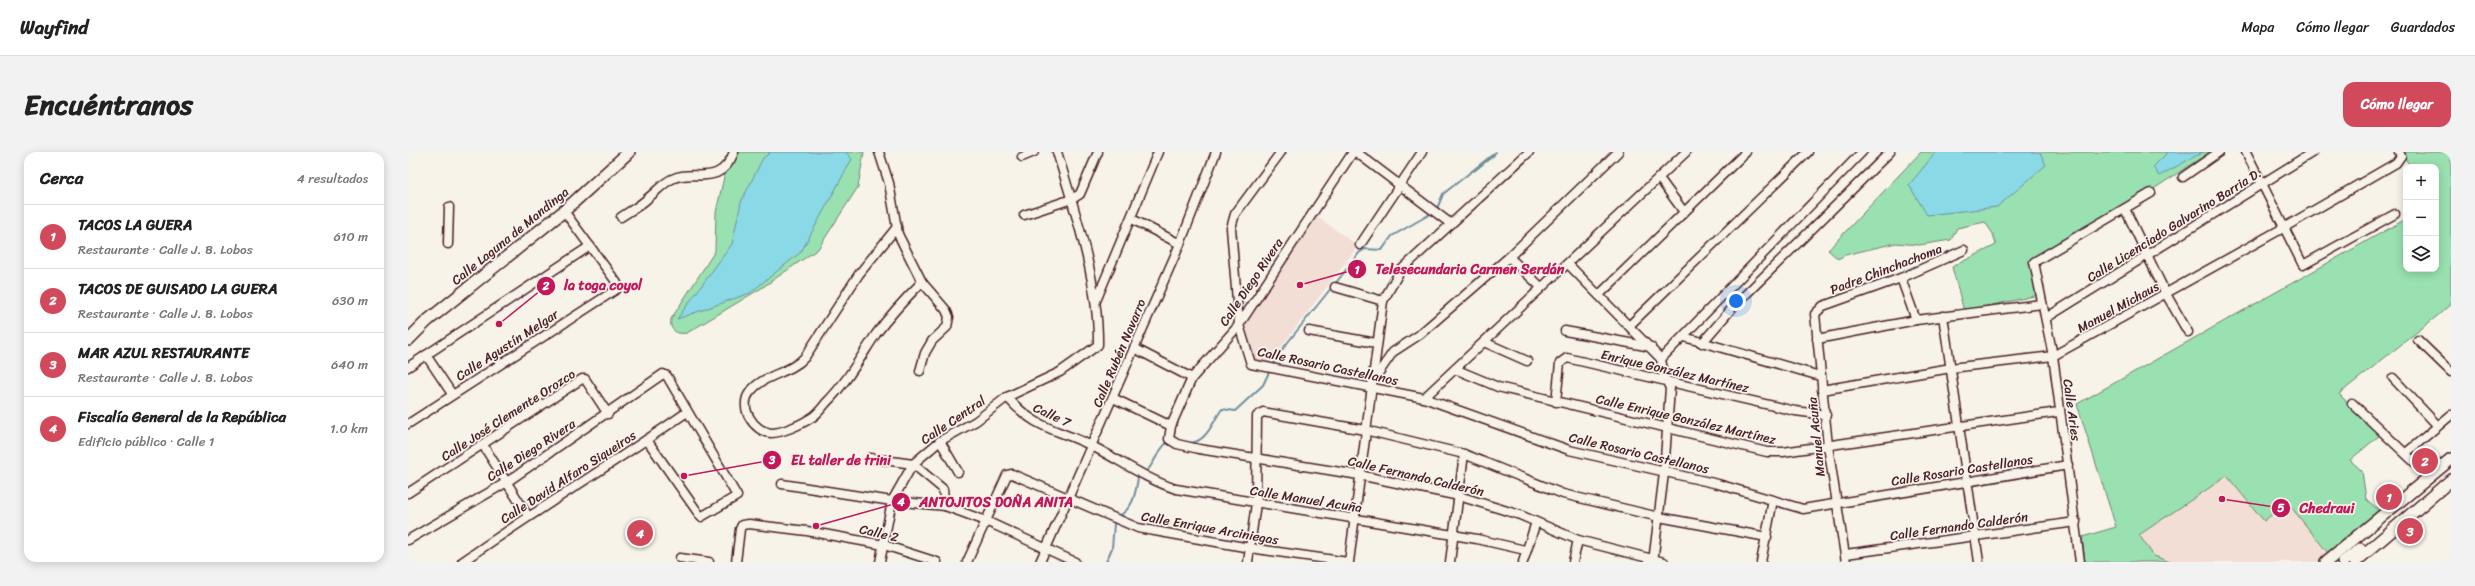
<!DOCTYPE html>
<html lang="es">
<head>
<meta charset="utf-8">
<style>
	body { margin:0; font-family:Sriracha,sans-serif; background:#f2f2f2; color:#222 }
	.controls { position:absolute; right:12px; top:12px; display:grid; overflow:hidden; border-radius:8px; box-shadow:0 2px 10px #0003 }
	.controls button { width:36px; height:36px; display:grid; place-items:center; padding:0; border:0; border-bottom:1px solid #e0e0e0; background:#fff; color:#222; font:20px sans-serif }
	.you { position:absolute; left:1328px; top:149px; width:14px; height:14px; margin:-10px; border:3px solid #fff; border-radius:50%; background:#1a73e8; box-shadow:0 0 0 6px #1a73e833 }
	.badge { display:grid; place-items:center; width:26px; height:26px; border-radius:50%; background:#d1495b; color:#fff; font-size:13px; font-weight:700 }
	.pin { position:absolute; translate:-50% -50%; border:2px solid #fff; box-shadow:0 1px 4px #0006 }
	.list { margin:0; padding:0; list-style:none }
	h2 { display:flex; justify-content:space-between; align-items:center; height:52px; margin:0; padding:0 16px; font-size:17px }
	h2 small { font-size:13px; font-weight:400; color:#767676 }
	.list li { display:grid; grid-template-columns:26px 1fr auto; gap:12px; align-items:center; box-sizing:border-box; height:64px; padding:0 16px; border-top:1px solid #e0e0e0 }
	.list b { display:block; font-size:15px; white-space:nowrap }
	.list p { margin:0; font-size:13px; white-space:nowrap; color:#767676 }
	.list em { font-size:13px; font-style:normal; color:#767676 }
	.icon { flex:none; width:22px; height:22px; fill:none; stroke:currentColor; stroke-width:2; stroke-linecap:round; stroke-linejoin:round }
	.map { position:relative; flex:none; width:2043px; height:410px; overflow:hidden; border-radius:12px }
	header { display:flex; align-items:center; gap:24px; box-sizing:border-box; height:56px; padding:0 20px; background:#fff; border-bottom:1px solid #e0e0e0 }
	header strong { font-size:19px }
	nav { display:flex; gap:22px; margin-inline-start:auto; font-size:14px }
	.intro { display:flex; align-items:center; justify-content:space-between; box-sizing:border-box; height:96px; padding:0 24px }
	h1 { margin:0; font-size:28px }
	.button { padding:10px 18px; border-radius:12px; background:#d1495b; color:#fff; font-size:14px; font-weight:700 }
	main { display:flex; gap:24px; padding:0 24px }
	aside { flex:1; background:#fff; border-radius:12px; box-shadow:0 2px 10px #0003 }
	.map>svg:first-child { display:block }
	.built { fill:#f2ded5 }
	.green { fill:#99e1b0; stroke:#72806e }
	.water { fill:#8ad9e7; stroke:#708f9c }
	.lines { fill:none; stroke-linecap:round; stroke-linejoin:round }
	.stream { stroke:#708f9c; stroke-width:2 }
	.street-casing { stroke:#4a1f2b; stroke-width:11 }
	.secondary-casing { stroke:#4a1f2b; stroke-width:14 }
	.street { stroke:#f7f3e8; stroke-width:8 }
	.secondary { stroke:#f7f3e8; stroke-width:11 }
	.labels { text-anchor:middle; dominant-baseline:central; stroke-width:3.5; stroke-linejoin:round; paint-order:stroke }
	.street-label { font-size:13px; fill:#4a1f2b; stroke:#f7f3e8 }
	.leader { fill:none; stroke:#c2185b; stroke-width:1.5 }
	.callout-dot { fill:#c2185b; stroke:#f7f3e8; stroke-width:1.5 }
	.mark-label { font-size:12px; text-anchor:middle; font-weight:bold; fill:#fff }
	.callout-label { font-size:14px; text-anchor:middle; font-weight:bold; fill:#c2185b; stroke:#f7f3e8; stroke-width:3.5; stroke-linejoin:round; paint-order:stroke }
</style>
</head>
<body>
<header>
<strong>Wayfind</strong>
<nav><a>Mapa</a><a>Cómo llegar</a><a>Guardados</a></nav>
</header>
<div class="intro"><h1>Encuéntranos</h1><a class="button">Cómo llegar</a></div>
<main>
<aside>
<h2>Cerca<small>4 resultados</small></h2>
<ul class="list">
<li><span class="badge">1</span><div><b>TACOS LA GUERA</b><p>Restaurante · Calle J. B. Lobos</p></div><em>610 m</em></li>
<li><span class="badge">2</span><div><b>TACOS DE GUISADO LA GUERA</b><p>Restaurante · Calle J. B. Lobos</p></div><em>630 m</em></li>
<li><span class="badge">3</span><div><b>MAR AZUL RESTAURANTE</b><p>Restaurante · Calle J. B. Lobos</p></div><em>640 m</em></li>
<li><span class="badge">4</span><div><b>Fiscalía General de la República</b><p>Edificio público · Calle 1</p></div><em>1.0 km</em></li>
</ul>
</aside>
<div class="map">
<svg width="2043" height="410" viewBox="0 0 2043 410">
	<rect width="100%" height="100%" fill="#f7f3e8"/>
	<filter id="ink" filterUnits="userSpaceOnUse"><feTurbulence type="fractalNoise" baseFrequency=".025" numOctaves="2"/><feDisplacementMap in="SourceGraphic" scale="8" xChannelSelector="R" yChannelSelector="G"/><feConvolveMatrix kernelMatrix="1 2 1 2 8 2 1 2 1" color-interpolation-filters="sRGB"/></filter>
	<g filter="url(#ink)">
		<g class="built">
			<polygon points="907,63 950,94 860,212 845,208 837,171"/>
			<polygon points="1819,324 1856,369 1879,350 1920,401 1910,410 1762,410 1746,404 1731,383"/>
		</g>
		<g class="green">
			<path d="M 331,0 L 456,0 L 450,35 L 410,97 L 352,137 L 279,181 C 268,183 261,178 263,167 L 307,99 L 308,60 L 319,12 L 322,6 Z"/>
			<polygon points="1513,0 1802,0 1677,82 1624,112 1631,143 1556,159 1544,115 1588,93 1585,82 1577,70 1549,76 1543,88 1511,93 1488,91 1437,103 1430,107 1420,98"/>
			<polygon points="1994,0 2043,0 2043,153 1931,242 1972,283 1942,308 1954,319 1958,347 1973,360 1920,401 1879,350 1856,369 1819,324 1731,383 1746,404 1762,410 1677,410 1674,385 1708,375 1669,252 1998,67 1998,117 2028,117 2028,15 2002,15"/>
		</g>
		<g class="water">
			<polygon points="363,0 438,0 444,7 393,100 342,141 269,167 324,92 333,50 355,6"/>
			<polygon points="1528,0 1632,0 1638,13 1589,55 1519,63 1501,33"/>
			<polygon points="1760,0 1795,0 1751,24 1745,15"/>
		</g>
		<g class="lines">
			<g class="stream">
				<polyline points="1451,9 1460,0"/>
				<polyline points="1066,19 1086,3"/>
				<polyline points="1028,59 1035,42 1088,0"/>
				<polyline points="927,132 951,101 957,97 974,98 984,84 1024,61"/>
				<polyline points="864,214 876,195 924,135"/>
				<path d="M 782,291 C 799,290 805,269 814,257 L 827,259 L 855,233 L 862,218"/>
				<path d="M 739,319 C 747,310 751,296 760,290"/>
				<path d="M 710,365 C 726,355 727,343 730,326"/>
				<polyline points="698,410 704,396 706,372"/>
			</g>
			<g class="street-casing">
				<g id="street">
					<polyline points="471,0 481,31 490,82 514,130 538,158 541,165 539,175 524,189 517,201 512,219"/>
					<polyline points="873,0 827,62 823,76 831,173 843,212 1016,246 1161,298 1310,332 1395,357 1660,313"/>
					<polyline points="945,0 831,173 784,226 763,274 761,287 769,292 791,297 951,323 1051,344 1112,363 1170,388 1256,410"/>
					<polyline points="948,0 1043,72"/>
					<polyline points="1838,0 1895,113 1987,62"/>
					<polyline points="614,5 626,0"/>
					<polyline points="1775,25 1811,0"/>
					<polyline points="1251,26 1276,60"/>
					<polyline points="1717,57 1758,142 1780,180"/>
					<polyline points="616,63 664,47 672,42 690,0"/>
					<path d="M 213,65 C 222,59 232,54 240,46 C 248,40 255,31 264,27 C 284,16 312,37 326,0"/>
					<polyline points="724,67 772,92"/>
					<path d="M 489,75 L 451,122 L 397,205 C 382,222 357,221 342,240 C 330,255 346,280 363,281 C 374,281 394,272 403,266 C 409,263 414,256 418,251 C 439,230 452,206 468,182 C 482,163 498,146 514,130"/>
					<polyline points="40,92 41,55"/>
					<polyline points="952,93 1014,0"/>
					<polyline points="1101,105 1133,135"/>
					<polyline points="1160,112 1253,207"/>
					<polyline points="1493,126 1508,168"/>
					<polyline points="927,135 975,149"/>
					<polyline points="1191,143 1338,0"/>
					<polyline points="688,149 750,0"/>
					<polyline points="1535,164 1571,410"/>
					<polyline points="1638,166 1905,0"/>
					<polyline points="1222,173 1400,0"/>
					<polyline points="901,179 968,191"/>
					<polyline points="1157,179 1243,195"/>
					<polyline points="1276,185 1412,224"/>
					<polyline points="1409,187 1508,168 1634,152"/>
					<polyline points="2010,188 2043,220"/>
					<polyline points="1076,190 1119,209"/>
					<polyline points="1294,191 1326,154 1482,0"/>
					<polyline points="726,196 784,226"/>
					<polyline points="18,203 44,242"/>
					<polyline points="0,215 182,94"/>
					<polyline points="1047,217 1090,235 1359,300 1375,300 1650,260"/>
					<polyline points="1985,226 2030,274"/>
					<polyline points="965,229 985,200 1011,183 1101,105 1210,0"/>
					<polyline points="1414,238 1543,216 1645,204 1877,75 1988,11 1993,4 1991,0"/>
					<path d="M 599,245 C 629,279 649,276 686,295 C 713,309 738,327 768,337 L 1069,387 L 1117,398"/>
					<polyline points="705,246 763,274"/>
					<polyline points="1016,246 1278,0"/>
					<polyline points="1148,250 1152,211 1159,206 1387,259 1418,263"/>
					<polyline points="1944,251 2022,325"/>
					<polyline points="0,272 209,137 209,131 156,59"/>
					<polyline points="532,289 550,320"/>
					<polyline points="75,293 120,364"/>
					<polyline points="1998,301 2043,263"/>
					<polyline points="462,306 505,312 535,337 537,354 578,369 667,410"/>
					<polyline points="374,332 484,349 537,354"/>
					<polyline points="0,341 174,227 177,227 200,262"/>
					<polyline points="0,388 99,330 255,222 259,224 329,344 293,365 239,288"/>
					<polyline points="1438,402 1668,370"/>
					<polyline points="272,406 301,410"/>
					<path d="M 54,410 C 128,358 205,312 279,260"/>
					<polyline points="328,410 332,377 334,373 341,372 399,379 476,393 529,410"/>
					<path d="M 472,410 L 484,349 L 505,312 L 532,289 L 568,269 L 599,245 L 652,220 L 690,193 C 691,131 667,59 649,0"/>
					<polyline points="559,410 599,323 604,322 730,376 842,396 940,410"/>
					<polyline points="632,410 772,92 808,0"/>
					<polyline points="840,410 848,351 849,264 855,260 957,278 1056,302 1155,342 1251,365 1359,385"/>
					<polyline points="941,410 975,149 992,119 1121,0"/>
					<polyline points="1042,410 1056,302"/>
					<polyline points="1115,410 1128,370"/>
					<polyline points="1165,410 1170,388"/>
					<polyline points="1245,410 1256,321 1262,236 1256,224 1253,207 1454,0"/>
					<polyline points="1353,410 1365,348"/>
					<polyline points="1438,410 1420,294 1407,162 1415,154 1493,126 1556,98"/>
					<polyline points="1672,410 1645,204 1626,110 1743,41"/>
				</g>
			</g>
			<g class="secondary-casing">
				<g id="secondary">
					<polyline points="0,188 19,169 156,59 221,0"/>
					<polyline points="1918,410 2043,307"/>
					<polyline points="1935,410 1952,397"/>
					<polyline points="1947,410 2043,328"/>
				</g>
			</g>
			<use href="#street" class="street"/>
			<use href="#secondary" class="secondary"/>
		</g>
	</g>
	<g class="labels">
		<g class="street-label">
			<text transform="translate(1766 73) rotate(-32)">Calle Licenciado Galvarino Barria D.</text>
			<text transform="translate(102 84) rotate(-39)">Calle Laguna de Mandinga</text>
			<text transform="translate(1478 117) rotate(-21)">Padre Chinchachoma</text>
			<text transform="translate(843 130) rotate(-56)">Calle Diego Rivera</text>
			<text transform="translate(1710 155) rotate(-29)">Manuel Michaus</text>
			<text transform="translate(99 193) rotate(-33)">Calle Agustín Melgar</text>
			<text transform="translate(711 201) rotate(-67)">Calle Rubén Navarro</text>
			<text transform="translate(920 214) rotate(12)">Calle Rosario Castellanos</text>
			<text transform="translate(1267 219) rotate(13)">Enrique González Martínez</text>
			<text transform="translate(1664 258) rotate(82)">Calle Aries</text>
			<text transform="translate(100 263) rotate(-33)">Calle José Clemente Orozco</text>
			<text transform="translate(644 263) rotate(25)">Calle 7</text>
			<text transform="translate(1278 267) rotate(13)">Calle Enrique González Martínez</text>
			<text transform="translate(545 268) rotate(-34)">Calle Central</text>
			<text transform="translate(1408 285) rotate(-96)">Manuel Acuña</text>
			<text transform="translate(123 298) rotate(-33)">Calle Diego Rivera</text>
			<text transform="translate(1231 301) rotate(13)">Calle Rosario Castellanos</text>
			<text transform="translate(1554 318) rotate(-9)">Calle Rosario Castellanos</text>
			<text transform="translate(1008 324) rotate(13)">Calle Fernando Calderón</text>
			<text transform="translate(160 325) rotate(-33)">Calle David Alfaro Siqueiros</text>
			<text transform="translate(898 347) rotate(9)">Calle Manuel Acuña</text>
			<text transform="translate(1551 374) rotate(-8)">Calle Fernando Calderón</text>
			<text transform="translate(802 376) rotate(10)">Calle Enrique Arciniegas</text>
			<text transform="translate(471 381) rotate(13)">Calle 2</text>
		</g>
	</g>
	<path class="leader" d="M892 133L949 117M91 172L138 134M276 324L364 308M408 374L493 350M1814 347L1873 356"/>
	<g class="callout-dot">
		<circle cx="892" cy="133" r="4"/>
		<circle cx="91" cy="172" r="4"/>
		<circle cx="276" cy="324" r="4"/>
		<circle cx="408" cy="374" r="4"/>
		<circle cx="1814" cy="347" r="4"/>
		<circle cx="949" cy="117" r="10"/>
		<circle cx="138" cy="134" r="10"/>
		<circle cx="364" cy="308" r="10"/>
		<circle cx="493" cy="350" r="10"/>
		<circle cx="1873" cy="356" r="10"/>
	</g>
	<g class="mark-label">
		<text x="949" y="122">1</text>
		<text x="138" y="138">2</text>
		<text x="364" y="312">3</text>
		<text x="493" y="354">4</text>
		<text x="1873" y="360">5</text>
	</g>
	<g class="callout-label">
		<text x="1062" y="122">Telesecundaria Carmen Serdán</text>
		<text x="195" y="138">la toga coyol</text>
		<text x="433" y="313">EL taller de trini</text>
		<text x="588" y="355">ANTOJITOS DOÑA ANITA</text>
		<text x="1919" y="361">Chedraui</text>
	</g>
</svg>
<div class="controls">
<button>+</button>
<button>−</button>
<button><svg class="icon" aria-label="layers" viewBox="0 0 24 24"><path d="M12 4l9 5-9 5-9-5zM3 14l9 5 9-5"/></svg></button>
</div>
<div class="you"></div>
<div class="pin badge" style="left:1981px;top:345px">1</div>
<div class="pin badge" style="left:2017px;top:309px">2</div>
<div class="pin badge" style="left:2002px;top:379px">3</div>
<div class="pin badge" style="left:232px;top:381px">4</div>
</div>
</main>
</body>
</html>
